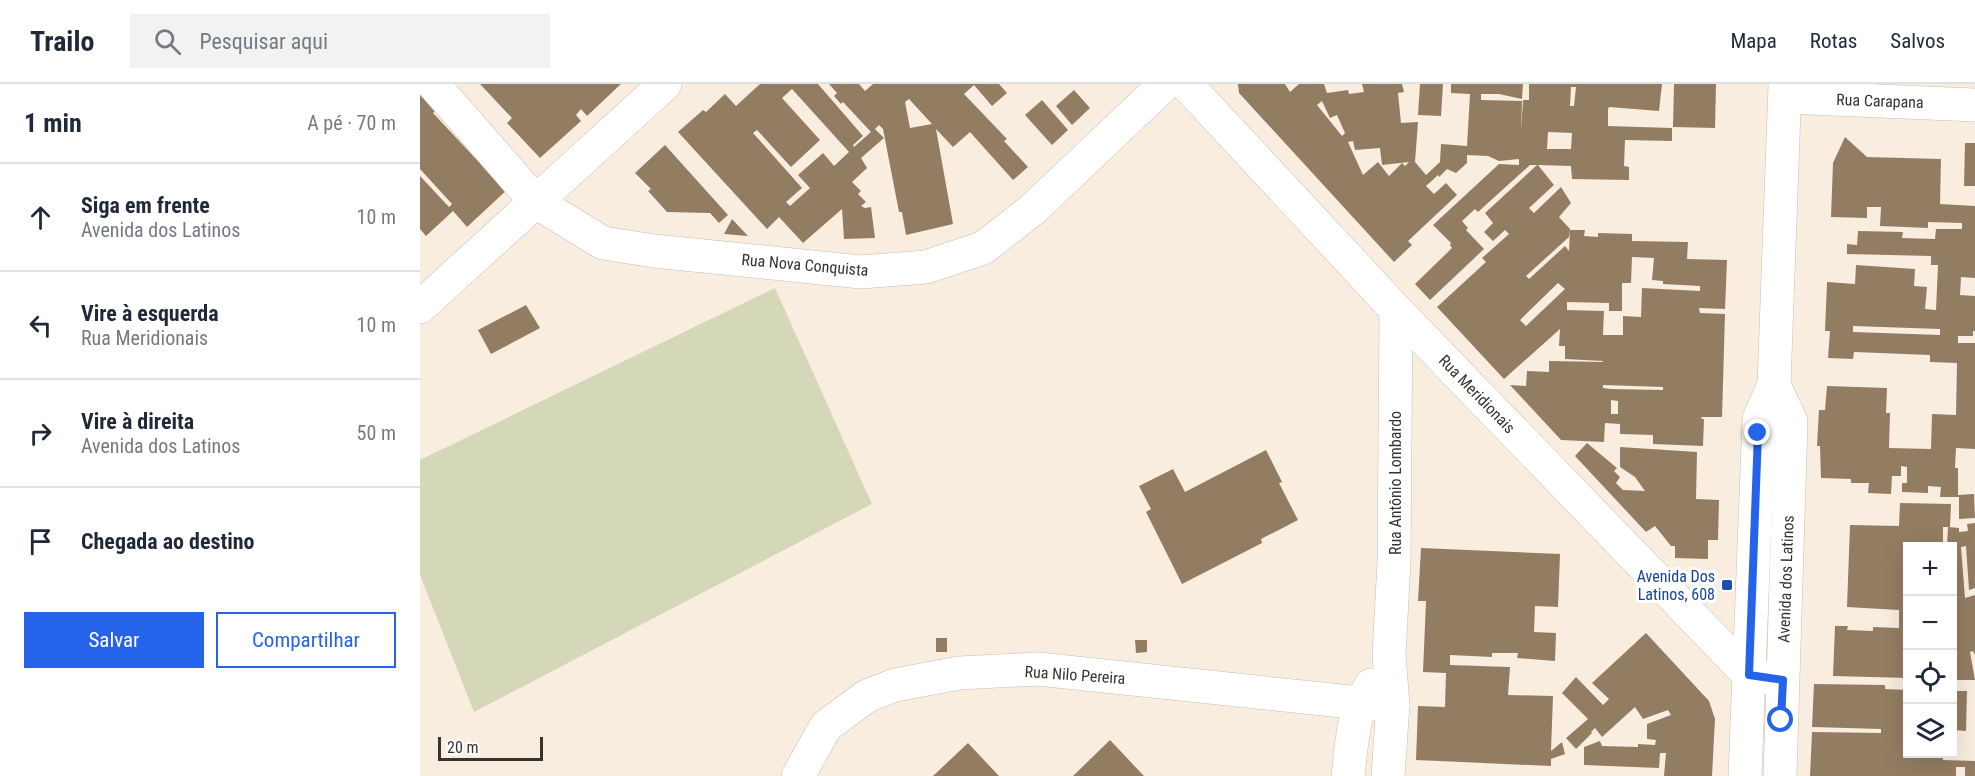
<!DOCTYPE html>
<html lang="pt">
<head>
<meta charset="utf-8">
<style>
	body { margin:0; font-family:"Roboto Condensed",sans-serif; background:#f2f2f3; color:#1f2937 }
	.controls { position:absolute; right:18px; bottom:18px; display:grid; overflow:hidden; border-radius:0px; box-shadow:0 6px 24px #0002 }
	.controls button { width:54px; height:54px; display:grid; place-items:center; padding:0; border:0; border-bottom:2px solid #e0e1e3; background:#fff; color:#1f2937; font:30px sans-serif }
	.scale { position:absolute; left:18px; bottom:15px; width:105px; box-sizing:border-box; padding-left:6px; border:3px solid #37332e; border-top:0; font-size:16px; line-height:21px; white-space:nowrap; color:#37332e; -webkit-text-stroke:4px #fff; paint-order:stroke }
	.stop { position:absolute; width:18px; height:18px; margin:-14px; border:4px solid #2563eb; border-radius:50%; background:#fff }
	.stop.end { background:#2563eb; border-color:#fff; box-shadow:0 2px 6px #0008 }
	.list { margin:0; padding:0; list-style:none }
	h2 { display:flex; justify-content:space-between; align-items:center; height:78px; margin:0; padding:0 24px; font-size:26px }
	h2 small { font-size:20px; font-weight:400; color:#747a83 }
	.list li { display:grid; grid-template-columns:39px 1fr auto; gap:18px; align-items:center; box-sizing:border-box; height:108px; padding:0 24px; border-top:2px solid #e0e1e3 }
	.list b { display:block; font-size:22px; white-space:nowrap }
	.list p { margin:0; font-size:20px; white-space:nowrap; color:#747a83 }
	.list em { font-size:20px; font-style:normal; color:#747a83 }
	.actions { display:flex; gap:12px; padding:18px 24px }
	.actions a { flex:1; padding:14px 0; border:2px solid #2563eb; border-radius:0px; text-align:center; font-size:21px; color:#2563eb }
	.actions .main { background:#2563eb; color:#fff }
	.icon { flex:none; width:33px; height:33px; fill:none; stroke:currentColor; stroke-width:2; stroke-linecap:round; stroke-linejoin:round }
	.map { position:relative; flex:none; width:1555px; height:692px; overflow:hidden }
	header { display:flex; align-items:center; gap:36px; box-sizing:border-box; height:84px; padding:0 30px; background:#fff; border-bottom:2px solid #e0e1e3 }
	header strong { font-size:28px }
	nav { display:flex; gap:33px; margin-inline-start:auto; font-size:21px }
	.search { width:420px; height:54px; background:#f2f2f3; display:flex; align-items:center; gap:15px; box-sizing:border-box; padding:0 21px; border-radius:0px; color:#747a83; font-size:22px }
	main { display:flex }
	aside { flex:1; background:#fff }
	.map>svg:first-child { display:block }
	.green { fill:#d5d7b9 }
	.building { fill:#937d62; fill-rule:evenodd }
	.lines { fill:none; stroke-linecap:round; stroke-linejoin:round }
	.minor-casing { stroke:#c8bdb0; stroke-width:34 }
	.secondary-casing { stroke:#c8bdb0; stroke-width:34 }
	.minor { stroke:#fff; stroke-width:33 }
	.secondary { stroke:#fff; stroke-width:33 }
	.route { stroke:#2563eb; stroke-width:8 }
	.transit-dot { fill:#1a4fb4; stroke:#fff; stroke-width:2 }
	.labels { text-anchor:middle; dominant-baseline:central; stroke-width:6; stroke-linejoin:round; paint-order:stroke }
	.street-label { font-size:16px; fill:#37332e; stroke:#fff }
	.transit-label { font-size:16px; fill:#164399; stroke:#fff; text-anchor:end }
</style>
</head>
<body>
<header>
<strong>Trailo</strong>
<div class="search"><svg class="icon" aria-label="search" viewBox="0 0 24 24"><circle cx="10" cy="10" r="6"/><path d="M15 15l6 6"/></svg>Pesquisar aqui</div>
<nav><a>Mapa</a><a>Rotas</a><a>Salvos</a></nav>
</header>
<main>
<aside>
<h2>1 min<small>A pé · 70 m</small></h2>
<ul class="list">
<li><svg class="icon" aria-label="ahead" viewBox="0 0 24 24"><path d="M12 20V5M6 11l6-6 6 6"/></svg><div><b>Siga em frente</b><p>Avenida dos Latinos</p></div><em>10 m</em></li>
<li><svg class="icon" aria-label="left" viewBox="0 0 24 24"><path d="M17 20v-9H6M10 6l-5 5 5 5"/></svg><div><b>Vire à esquerda</b><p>Rua Meridionais</p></div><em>10 m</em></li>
<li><svg class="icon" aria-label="right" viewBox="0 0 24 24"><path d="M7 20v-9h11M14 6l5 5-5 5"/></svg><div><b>Vire à direita</b><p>Avenida dos Latinos</p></div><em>50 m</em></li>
<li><svg class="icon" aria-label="arrive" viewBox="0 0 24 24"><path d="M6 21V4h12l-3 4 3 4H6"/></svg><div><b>Chegada ao destino</b></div></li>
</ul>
<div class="actions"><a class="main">Salvar</a><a>Compartilhar</a></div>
</aside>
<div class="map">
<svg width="1555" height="692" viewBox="0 0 1555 692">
	<rect width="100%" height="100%" fill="#f9ede0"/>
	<polygon class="green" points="355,204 452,420 54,628 0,491 0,376"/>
	<g class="building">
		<polygon points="60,0 201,0 167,32 161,25 156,31 161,37 120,74 87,39 92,34"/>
		<path d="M 340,0 L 398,0 L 443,52 L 433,61 L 434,63 L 451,48 L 423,18 L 421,20 L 414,12 L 417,9 L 409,0 L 439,0 L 445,7 L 453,0 L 579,0 L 587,9 L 572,22 L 554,1 L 544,10 L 587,55 L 584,57 L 608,83 L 593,96 L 550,48 L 533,63 L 516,45 L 533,140 L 486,151 L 482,128 L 479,128 L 463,45 L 459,41 L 455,45 L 464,54 L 441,74 L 447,84 L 432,98 L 441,107 L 438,110 L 446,118 L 441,122 L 445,124 L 451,123 L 455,154 L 424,155 L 422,125 L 383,159 L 359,133 L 347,145 L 258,48 L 283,26 L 286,28 L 305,10 L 316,22 ZM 372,5 L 429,68 L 414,82 L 403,69 L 378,91 L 390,104 L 370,122 L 366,118 L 382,104 L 333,49 L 337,46 L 371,83 L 400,56 L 362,14 ZM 489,15 L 512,40 L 490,44 L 485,18 Z"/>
		<path d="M 818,0 L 865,0 L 870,8 L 879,0 L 904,0 L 907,9 L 928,6 L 929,10 L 944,8 L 942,0 L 982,0 L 984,8 L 978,9 L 981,39 L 998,38 L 995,78 L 1006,91 L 1020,78 L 1021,60 L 1047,62 L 1050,10 L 1031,9 L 1031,0 L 1103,0 L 1102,15 L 1079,10 L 1061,10 L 1061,16 L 1102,17 L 1101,48 L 1103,16 L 1109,16 L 1109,0 L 1242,0 L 1239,27 L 1189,23 L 1188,25 L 1188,42 L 1252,44 L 1252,57 L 1205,56 L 1204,82 L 1209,83 L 1209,96 L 1152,95 L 1151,82 L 1118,81 L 1134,101 L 1109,124 L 1114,129 L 1141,103 L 1151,119 L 1139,133 L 1150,145 L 1149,153 L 1106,192 L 1109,195 L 1145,162 L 1149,167 L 1150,146 L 1165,146 L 1164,152 L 1178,153 L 1178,149 L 1212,150 L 1212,157 L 1268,158 L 1267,175 L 1307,176 L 1305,225 L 1279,224 L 1280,229 L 1305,230 L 1302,333 L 1281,333 L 1282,335 L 1284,335 L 1283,362 L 1233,360 L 1233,351 L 1200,350 L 1200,340 L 1185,339 L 1184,358 L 1141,356 L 1090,301 L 1106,302 L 1107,287 L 1129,288 L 1129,277 L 1182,278 L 1183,277 L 1145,275 L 1145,262 L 1139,262 L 1140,245 L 1084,295 L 1017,223 L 1066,178 L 1062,174 L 1089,150 L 1085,146 L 1073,157 L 1064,148 L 1073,139 L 1065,129 L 1117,81 L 1110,81 L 1058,128 L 1055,125 L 1042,137 L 1048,144 L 1046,146 L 1064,165 L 1010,216 L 995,200 L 1032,164 L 1030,161 L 1031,159 L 1013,141 L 1079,80 L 1099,81 L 1099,75 L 1079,77 L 1068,72 L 1047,71 L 1047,79 L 1036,89 L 1027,85 L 1019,93 L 1018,91 L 1006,102 L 1014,110 L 1026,99 L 1037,111 L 988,157 L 992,161 L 974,178 L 819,9 ZM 1151,3 L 1156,3 L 1154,22 L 1150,22 ZM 902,17 L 910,34 L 917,31 L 925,49 L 922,52 L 897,21 ZM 1128,48 L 1152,49 L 1151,65 L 1127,65 ZM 933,57 L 935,66 L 960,64 L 962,81 L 989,78 L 985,82 L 982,79 L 969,92 L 958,78 L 943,91 L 928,58 ZM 1212,173 L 1234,174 L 1232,196 L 1243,197 L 1243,200 L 1280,202 L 1280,207 L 1222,204 L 1221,233 L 1203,232 L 1203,251 L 1183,251 L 1184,227 L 1147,226 L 1147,218 L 1189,219 L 1189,227 L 1202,227 L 1202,199 L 1211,199 ZM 1138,199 L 1145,205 L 1106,242 L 1100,236 ZM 1183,301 L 1243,303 L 1243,306 L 1191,305 L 1183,304 ZM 1191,316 L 1198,317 L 1198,330 L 1191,330 Z"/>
		<polygon points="1000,0 1023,0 1021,32 998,31"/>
		<polygon points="1254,0 1296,0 1295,44 1253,43"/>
		<polygon points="654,6 670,24 652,41 636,22"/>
		<polygon points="0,8 16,26 13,29 55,74 61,75 89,104 47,143 33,127 6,152 0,145 0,92 29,123 32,120 0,85"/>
		<polygon points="622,16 648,46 632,61 605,31"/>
		<path d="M 1425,53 L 1447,73 L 1521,75 L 1520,120 L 1555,122 L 1555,194 L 1541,193 L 1540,211 L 1555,212 L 1555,247 L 1553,247 L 1553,252 L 1538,252 L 1538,259 L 1555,259 L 1555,365 L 1536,364 L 1535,384 L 1538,384 L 1538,411 L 1554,410 L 1555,434 L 1539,435 L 1539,413 L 1520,413 L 1521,403 L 1508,402 L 1508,409 L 1482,408 L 1482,399 L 1487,399 L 1487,383 L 1481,382 L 1481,392 L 1472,392 L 1471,410 L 1448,409 L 1449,399 L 1431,399 L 1431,395 L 1401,394 L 1400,362 L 1397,362 L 1399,326 L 1405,326 L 1407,302 L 1467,304 L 1466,329 L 1470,329 L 1469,364 L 1511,365 L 1512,330 L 1536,331 L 1537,279 L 1510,278 L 1510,271 L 1434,268 L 1433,275 L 1408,274 L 1410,247 L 1405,247 L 1407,198 L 1435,200 L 1436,181 L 1495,185 L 1494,202 L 1507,203 L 1505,225 L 1516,226 L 1518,181 L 1511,181 L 1511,172 L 1427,170 L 1427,160 L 1437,161 L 1438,147 L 1483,148 L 1482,154 L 1515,155 L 1516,145 L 1542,145 L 1542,139 L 1508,138 L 1508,144 L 1460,142 L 1461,123 L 1447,123 L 1447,134 L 1411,133 L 1413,79 ZM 1433,242 L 1520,245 L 1520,251 L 1433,248 Z"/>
		<polygon points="1545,59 1555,59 1555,102 1544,102"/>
		<polygon points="245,61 308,131 299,139 290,129 247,128 228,107 231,105 215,89"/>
		<polygon points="312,135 328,152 304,150"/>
		<polygon points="106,221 120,244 71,270 58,246"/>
		<polygon points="1167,359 1197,384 1194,387 1200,393 1196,399 1203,406 1225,407 1215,393 1200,383 1200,363 1277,368 1276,415 1299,416 1298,456 1288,456 1288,475 1255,474 1255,462 1251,462 1235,442 1226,448 1155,372"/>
		<polygon points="846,366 862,398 859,399 878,436 841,455 842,459 762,500 726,428 731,425 719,402 753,385 765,408"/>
		<polygon points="1480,419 1531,420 1530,443 1523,443 1523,462 1488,463 1488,594 1413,592 1415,542 1428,542 1427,546 1453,547 1453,543 1479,544 1479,526 1427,523 1430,441 1479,442"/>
		<polygon points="1555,439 1555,504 1549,506 1546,462 1541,463 1545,514 1555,511 1555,571 1553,567 1550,568 1555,596 1533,596 1533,462 1527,462 1528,443 1539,444 1539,448 1548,447 1547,440"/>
		<polygon points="1001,464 1140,470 1138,523 1115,522 1114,548 1136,549 1135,577 1097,574 1098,569 1072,569 1072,573 1030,571 1030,581 1090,583 1088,611 1133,612 1131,667 1142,658 1145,670 1131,675 1131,682 996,676 998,622 1025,623 1026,589 1003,588 1006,517 998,517"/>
		<polygon points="1226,549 1289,617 1295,635 1292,692 1244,692 1246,669 1240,669 1239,684 1164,681 1164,663 1180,657 1182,662 1218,663 1218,660 1235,661 1236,656 1227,655 1227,640 1251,631 1248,626 1223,635 1215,623 1182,653 1175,644 1171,648 1172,649 1156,665 1146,654 1168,635 1142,609 1156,593 1183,621 1189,615 1172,599"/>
		<rect x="516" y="554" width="11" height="14"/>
		<polygon points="715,556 727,556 727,568 716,569"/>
		<polygon points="1394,600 1465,601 1465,605 1488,606 1488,670 1523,670 1523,676 1555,677 1555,692 1545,692 1545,683 1536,683 1536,692 1390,692 1392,648 1461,649 1461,645 1392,643"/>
		<polygon points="1533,607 1547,607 1546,647 1533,646"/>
		<polygon points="690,656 724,692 653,692"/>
		<polygon points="548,659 579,692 513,692"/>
	</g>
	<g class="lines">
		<g class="minor-casing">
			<g id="minor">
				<polyline points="13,0 116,118 183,159 234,167 441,188 506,183 563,164 612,126 745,0"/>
				<polyline points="766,0 976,226 1329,591 1352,594"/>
				<polyline points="1365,13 1555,21"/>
				<path d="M 0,223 C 82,149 163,74 245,0"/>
				<polyline points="378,692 406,642 447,612 475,601 539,589 618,585 940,619 973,621"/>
				<path d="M 928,692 C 932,657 932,631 951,601"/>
				<polyline points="968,692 973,621 969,571 974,478 976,226"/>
			</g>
		</g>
		<g class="secondary-casing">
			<g id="secondary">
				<polyline points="1354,301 1371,337 1360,692"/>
				<polyline points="1325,692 1339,335 1354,301 1365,0"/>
			</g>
		</g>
		<use href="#minor" class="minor"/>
		<use href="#secondary" class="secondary"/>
	</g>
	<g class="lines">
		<polyline class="route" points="1338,349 1329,591 1363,596 1361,636"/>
	</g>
	<rect class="transit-dot" x="1301" y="495" width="12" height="12" rx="3"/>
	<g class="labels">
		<g class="street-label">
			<text transform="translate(1460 17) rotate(2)">Rua Carapana</text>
			<text transform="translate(385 181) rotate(5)">Rua Nova Conquista</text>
			<text transform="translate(1057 310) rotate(46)">Rua Meridionais</text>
			<text transform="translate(975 399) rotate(-90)">Rua Antônio Lombardo</text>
			<text transform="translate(1366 495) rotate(-88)">Avenida dos Latinos</text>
			<text transform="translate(655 591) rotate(4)">Rua Nilo Pereira</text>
		</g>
		<g class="transit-label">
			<text x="1295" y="492">Avenida Dos<tspan x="1295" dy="18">Latinos, 608</tspan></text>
		</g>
	</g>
</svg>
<div class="controls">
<button>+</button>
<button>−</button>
<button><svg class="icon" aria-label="locate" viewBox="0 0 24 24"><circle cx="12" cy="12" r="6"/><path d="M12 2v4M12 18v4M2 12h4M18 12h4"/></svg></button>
<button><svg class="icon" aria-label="layers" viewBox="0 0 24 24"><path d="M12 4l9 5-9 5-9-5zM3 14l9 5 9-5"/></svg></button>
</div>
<div class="scale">20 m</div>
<div class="stop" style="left:1361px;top:636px"></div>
<div class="stop end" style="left:1338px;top:349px"></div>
</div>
</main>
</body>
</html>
